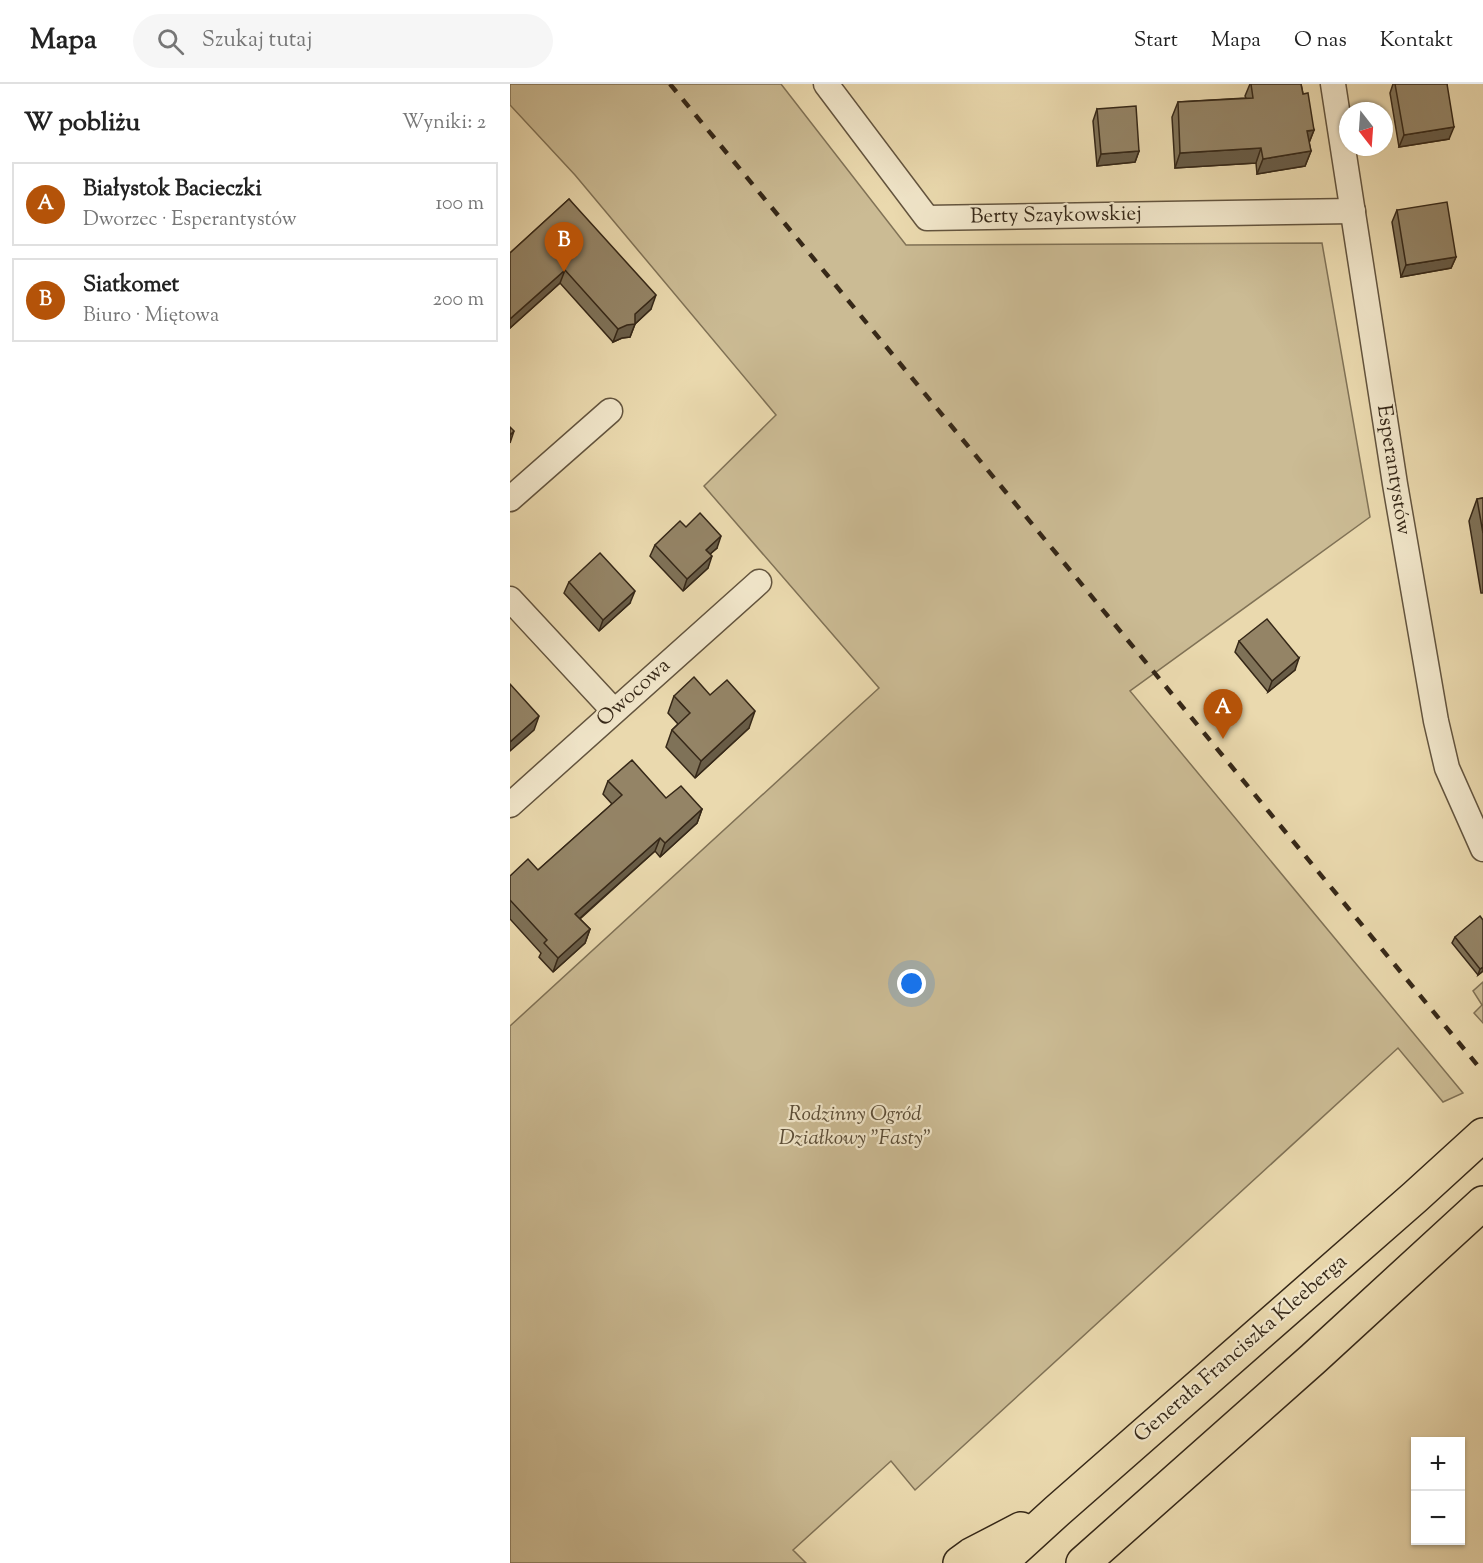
<!DOCTYPE html>
<html lang="pl">
<head>
<meta charset="utf-8">
<style>
	body { margin:0; font-family:"Sorts Mill Goudy",serif; background:#f6f6f6; color:#222 }
	.controls { position:absolute; right:18px; bottom:18px; display:grid; overflow:hidden; border-radius:0px; box-shadow:0 2px 4px #0004 }
	.controls button { width:54px; height:54px; display:grid; place-items:center; padding:0; border:0; border-bottom:2px solid #e0e0e0; background:#fff; color:#222; font:30px sans-serif }
	.compass { position:absolute; left:829px; top:18px; width:54px; height:54px; border-radius:50%; background:#fff; box-shadow:0 2px 4px #0004; rotate:163deg }
	.you { position:absolute; left:402px; top:900px; width:21px; height:21px; margin:-15px; border:4px solid #fff; border-radius:50%; background:#1a73e8; box-shadow:0 0 0 9px #1a73e833 }
	.badge { display:grid; place-items:center; width:39px; height:39px; border-radius:50%; background:#b45309; color:#fff; font-size:20px; font-weight:700 }
	.pin { position:absolute; translate:-50% -50px; filter:drop-shadow(0 2px 3px #0008) }
	.pin::after { content:''; position:absolute; top:32px; width:21px; height:18px; background:inherit; clip-path:polygon(0 0,100% 0,50% 100%) }
	.list { margin:0; padding:0; list-style:none }
	h2 { display:flex; justify-content:space-between; align-items:center; height:78px; margin:0; padding:0 24px; font-size:26px }
	h2 small { font-size:20px; font-weight:400; color:#767676 }
	.list li { display:grid; grid-template-columns:39px 1fr auto; gap:18px; align-items:center; box-sizing:border-box; height:84px; margin:0 12px 12px; padding:0 12px; border:2px solid #e0e0e0; border-radius:0px }
	.list b { display:block; font-size:22px; white-space:nowrap }
	.list p { margin:0; font-size:20px; white-space:nowrap; color:#767676 }
	.list em { font-size:20px; font-style:normal; color:#767676 }
	.icon { flex:none; width:33px; height:33px; fill:none; stroke:currentColor; stroke-width:2; stroke-linecap:round; stroke-linejoin:round }
	.map { position:relative; flex:none; width:973px; height:1479px; overflow:hidden }
	header { display:flex; align-items:center; gap:36px; box-sizing:border-box; height:84px; padding:0 30px; background:#fff; border-bottom:2px solid #e0e0e0 }
	header strong { font-size:28px }
	nav { display:flex; gap:33px; margin-inline-start:auto; font-size:21px }
	.search { width:420px; height:54px; background:#f6f6f6; display:flex; align-items:center; gap:15px; box-sizing:border-box; padding:0 21px; border-radius:33px; color:#767676; font-size:22px }
	main { display:flex }
	aside { flex:1; background:#fff }
	.map>svg:first-child { display:block }
	.green { fill:#cbbb94; stroke:#807256; stroke-width:1.5 }
	.lines { fill:none; stroke-linecap:round; stroke-linejoin:round }
	.minor-casing { stroke:#63543e; stroke-width:27 }
	.trunk-casing { stroke:#362818; stroke-width:36 }
	.minor { stroke:#f1e6ca; stroke-width:24 }
	.trunk { stroke:#ead9ae; stroke-width:33 }
	.rail { stroke:#362818; stroke-width:4.5; stroke-dasharray:10 10; stroke-linecap:butt }
	.wall { fill:#7f7258; stroke:#362818; stroke-width:1.5 }
	.shaded-wall { fill:#685c47; stroke:#362818; stroke-width:1.5 }
	.building { fill:#948466; stroke:#362818; stroke-width:1.5 }
	.labels { text-anchor:middle; dominant-baseline:central; stroke-width:4.5; stroke-linejoin:round; paint-order:stroke }
	.street-label { font-size:21px; fill:#362818; stroke:#f1e6ca }
	.park-label { font-size:21px; font-style:italic; fill:#5b4d37; stroke:#f1e6ca }
</style>
</head>
<body>
<header>
<strong>Mapa</strong>
<div class="search"><svg class="icon" aria-label="search" viewBox="0 0 24 24"><circle cx="10" cy="10" r="6"/><path d="M15 15l6 6"/></svg>Szukaj tutaj</div>
<nav><a>Start</a><a>Mapa</a><a>O nas</a><a>Kontakt</a></nav>
</header>
<main>
<aside>
<h2>W pobliżu<small>Wyniki: 2</small></h2>
<ul class="list">
<li><span class="badge">A</span><div><b>Białystok Bacieczki</b><p>Dworzec · Esperantystów</p></div><em>100 m</em></li>
<li><span class="badge">B</span><div><b>Siatkomet</b><p>Biuro · Miętowa</p></div><em>200 m</em></li>
</ul>
</aside>
<div class="map">
<svg width="973" height="1479" viewBox="0 0 973 1479">
	<rect width="100%" height="100%" fill="#ead9ae"/>
	<filter id="stains"><feTurbulence type="fractalNoise" baseFrequency=".00333" numOctaves="4"/><feColorMatrix values="0 0 0 0 .2 0 0 0 0 .09 0 0 0 0 .02 0 0 0 .5 -.17"/></filter>
	<radialGradient id="worn" r=".72"><stop offset=".6" stop-color="#630" stop-opacity="0"/><stop offset="1" stop-color="#630" stop-opacity=".3"/></radialGradient>
	<g class="green">
		<polygon points="0,0 271,0 396,161 812,159 860,433 620,607 953,1009 933,1018 888,964 405,1406 381,1377 283,1466 296,1479 0,1479 0,942 369,604 194,402 266,331 65,91 0,21"/>
		<polygon points="973,898 973,939 964,929 972,921 963,907"/>
	</g>
	<g class="lines">
		<g class="minor-casing">
			<g id="minor">
				<polyline points="316,0 417,134 843,127"/>
				<polyline points="823,0 885,400 926,637 937,684 973,765"/>
				<polyline points="0,415 100,327"/>
				<polyline points="0,515 104,627"/>
				<polyline points="0,721 249,498"/>
			</g>
		</g>
		<g class="trunk-casing">
			<g id="trunk">
				<polyline points="450,1479 461,1471 511,1445"/>
				<polyline points="490,1479 547,1427 905,1113 973,1051"/>
				<polyline points="573,1479 803,1275 973,1119"/>
			</g>
		</g>
		<use href="#minor" class="minor"/>
		<use href="#trunk" class="trunk"/>
		<polyline class="rail" points="160,0 973,988"/>
	</g>
	<g class="wall">
		<polygon points="740,0 791,0 793,10 804,46 799,59 801,67 795,82 747,90 746,79 665,84 662,33 668,18 736,14 735,12"/>
		<polygon points="883,0 937,0 939,55 889,63 880,9"/>
		<polygon points="587,25 629,67 625,78 587,82 583,37"/>
		<polygon points="59,115 141,225 125,240 120,253 112,254 103,258 50,199 0,244 0,169"/>
		<polygon points="887,126 946,173 941,184 891,193 882,138"/>
		<polygon points="973,414 973,509 971,509 959,437 967,415"/>
		<polygon points="176,443 207,464 200,470 198,484 173,507 140,472 145,461"/>
		<polygon points="59,498 120,519 89,547 54,509"/>
		<polygon points="729,557 785,586 758,608 725,568"/>
		<polygon points="200,611 239,644 185,694 156,663 162,646 168,640 158,629 164,612"/>
		<polygon points="98,697 192,725 187,739 150,773 145,767 70,835 80,845 75,859 43,888 29,873 31,869 0,835 0,792 28,786 102,720 93,710"/>
		<polygon points="973,836 973,887 968,891 942,859 945,853"/>
	</g>
	<g class="shaded-wall">
		<polygon points="944,43 939,55 889,63 894,51"/>
		<polygon points="804,46 798,61 797,47"/>
		<polygon points="751,64 746,79 665,84 670,69"/>
		<polygon points="629,67 625,78 587,82 591,70"/>
		<polygon points="801,67 795,82 747,90 753,75"/>
		<polygon points="946,173 941,184 891,193 896,181"/>
		<polygon points="55,186 50,199 0,244 0,235"/>
		<polygon points="146,211 141,225 125,240 120,253 112,254 103,258 108,245"/>
		<polygon points="4,347 0,359 0,351"/>
		<polygon points="211,452 207,464 192,477 196,466"/>
		<polygon points="202,472 198,484 173,507 177,495"/>
		<polygon points="125,507 120,519 89,547 93,536"/>
		<polygon points="789,574 785,586 758,608 762,597"/>
		<polygon points="245,627 239,644 185,694 191,677"/>
		<polygon points="29,632 24,646 0,667 0,658"/>
		<polygon points="192,725 187,739 150,773 155,759"/>
		<polygon points="150,754 145,767 60,843 65,830"/>
		<polygon points="80,845 75,859 43,888 48,874"/>
		<polygon points="973,883 973,887 968,891 970,885"/>
	</g>
	<g class="building">
		<polygon points="741,0 791,0 793,10 798,9 804,46 797,47 801,67 753,75 751,64 670,69 668,18 743,14"/>
		<polygon points="885,0 937,0 944,43 894,51"/>
		<polygon points="626,22 629,67 591,70 587,25"/>
		<polygon points="59,115 146,211 125,230 125,240 117,241 108,245 55,186 0,235 0,169"/>
		<polygon points="937,118 946,173 896,181 887,126"/>
		<polygon points="0,343 4,347 0,351"/>
		<polygon points="973,414 973,449 967,415"/>
		<polygon points="190,429 211,452 196,466 202,472 177,495 145,461 170,437 176,443"/>
		<polygon points="90,469 125,507 93,536 59,498"/>
		<polygon points="757,535 789,574 762,597 729,557"/>
		<polygon points="184,593 200,611 217,596 245,627 191,677 162,646 180,629 164,612"/>
		<polygon points="0,600 29,632 0,658"/>
		<polygon points="122,676 156,714 171,702 192,725 155,759 150,754 65,830 80,845 48,874 34,859 37,856 0,816 0,792 18,775 28,786 112,711 98,697"/>
		<polygon points="970,832 973,836 973,883 970,885 945,853"/>
	</g>
	<g class="labels">
		<g class="street-label">
			<text transform="translate(546 132) rotate(-1)">Berty Szaykowskiej</text>
			<text transform="translate(883 386) rotate(81)">Esperantystów</text>
			<text transform="translate(124 609) rotate(-42)">Owocowa</text>
			<text transform="translate(731 1265) rotate(-41)">Generała Franciszka Kleeberga</text>
		</g>
		<g class="park-label">
			<text x="345" y="1031">Rodzinny Ogród<tspan x="345" dy="24">Działkowy "Fasty"</tspan></text>
		</g>
	</g>
	<rect width="100%" height="100%" filter="url(#stains)"/>
	<rect width="100%" height="100%" fill="url(#worn)"/>
</svg>
<div class="controls">
<button>+</button>
<button>−</button>
</div>
<svg class="compass" viewBox="-18 -18 36 36"><path d="M0-13l5 13h-10z" fill="#e53935"/><path d="M0 13l5-13h-10z" fill="#767676"/></svg>
<div class="you"></div>
<div class="pin badge" style="left:713px;top:655px">A</div>
<div class="pin badge" style="left:54px;top:188px">B</div>
</div>
</main>
</body>
</html>
